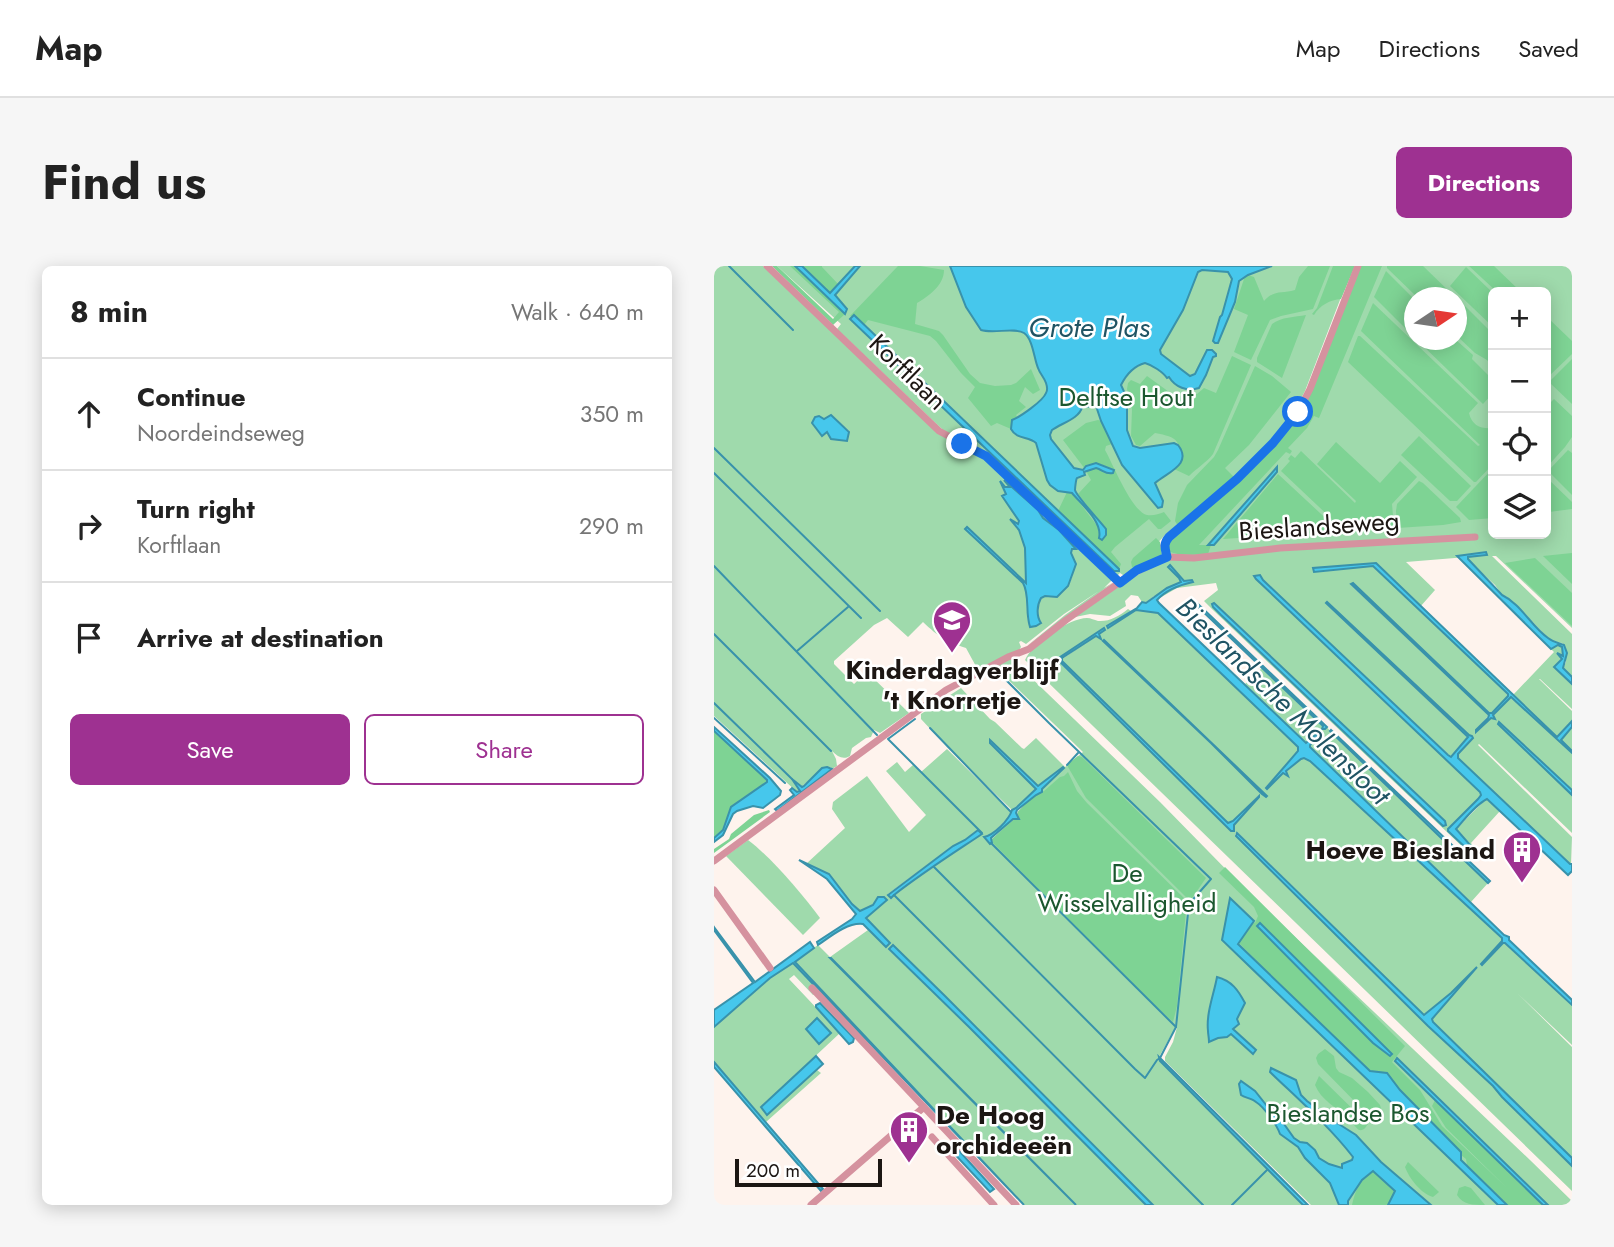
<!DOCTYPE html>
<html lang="en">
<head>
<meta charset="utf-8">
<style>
	body { margin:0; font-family:Jost,sans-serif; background:#f6f6f6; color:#222 }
	.controls { position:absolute; right:21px; top:21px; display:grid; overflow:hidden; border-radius:10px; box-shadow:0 4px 18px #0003 }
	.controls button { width:63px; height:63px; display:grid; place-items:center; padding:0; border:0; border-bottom:2px solid #e0e0e0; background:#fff; color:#222; font:35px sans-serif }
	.compass { position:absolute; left:690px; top:21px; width:63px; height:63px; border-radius:50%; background:#fff; box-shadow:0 4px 18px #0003; rotate:77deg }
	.scale { position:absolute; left:21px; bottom:18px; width:147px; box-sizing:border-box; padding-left:7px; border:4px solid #1c1613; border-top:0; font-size:19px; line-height:24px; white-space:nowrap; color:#1c1613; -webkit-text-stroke:5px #fff; paint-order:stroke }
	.stop { position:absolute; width:21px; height:21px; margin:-16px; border:5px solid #1a73e8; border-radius:50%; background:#fff }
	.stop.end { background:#1a73e8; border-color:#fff; box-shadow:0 2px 7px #0008 }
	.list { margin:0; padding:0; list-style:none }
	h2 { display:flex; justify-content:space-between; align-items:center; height:91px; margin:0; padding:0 28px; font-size:30px }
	h2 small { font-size:23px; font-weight:400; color:#767676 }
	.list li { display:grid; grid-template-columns:46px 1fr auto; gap:21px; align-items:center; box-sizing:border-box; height:112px; padding:0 28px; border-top:2px solid #e0e0e0 }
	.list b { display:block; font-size:26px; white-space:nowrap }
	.list p { margin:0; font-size:23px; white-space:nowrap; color:#767676 }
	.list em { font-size:23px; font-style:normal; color:#767676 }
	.actions { display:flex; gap:14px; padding:21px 28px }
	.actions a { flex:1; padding:16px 0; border:2px solid #9e3191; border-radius:10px; text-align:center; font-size:24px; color:#9e3191 }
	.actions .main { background:#9e3191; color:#fff }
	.icon { flex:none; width:38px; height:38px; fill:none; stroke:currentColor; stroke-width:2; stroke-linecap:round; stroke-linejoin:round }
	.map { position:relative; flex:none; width:858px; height:939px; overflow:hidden; border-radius:10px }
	header { display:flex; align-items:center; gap:42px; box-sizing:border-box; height:98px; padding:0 35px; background:#fff; border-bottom:2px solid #e0e0e0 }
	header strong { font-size:33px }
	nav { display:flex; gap:38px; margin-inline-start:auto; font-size:24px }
	.intro { display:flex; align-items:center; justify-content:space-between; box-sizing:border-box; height:168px; padding:0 42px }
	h1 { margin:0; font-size:49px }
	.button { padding:18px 32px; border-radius:10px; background:#9e3191; color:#fff; font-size:24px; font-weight:700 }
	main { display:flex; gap:42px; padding:0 42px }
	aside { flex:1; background:#fff; border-radius:10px; box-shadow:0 4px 18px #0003 }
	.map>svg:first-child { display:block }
	.green { fill:#9fdaac; fill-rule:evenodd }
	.forest { fill:#7ed394; fill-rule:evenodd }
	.water { fill:#46c7ec; stroke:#3992ab; stroke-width:2 }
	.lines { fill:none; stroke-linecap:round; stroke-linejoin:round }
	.stream { stroke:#3992ab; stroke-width:2 }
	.minor { stroke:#d5929f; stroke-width:7 }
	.route { stroke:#1a73e8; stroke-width:9 }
	.labels { text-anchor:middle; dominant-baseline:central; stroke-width:5; stroke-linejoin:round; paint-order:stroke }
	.street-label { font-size:26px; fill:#1c1613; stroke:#fff }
	.park-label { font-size:26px; fill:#1b572f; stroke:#fff }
	.poi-label { font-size:26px; font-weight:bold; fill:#1c1613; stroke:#fff }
	.water-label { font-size:28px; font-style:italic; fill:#205464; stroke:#fff }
</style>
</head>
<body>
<header>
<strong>Map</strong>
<nav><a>Map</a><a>Directions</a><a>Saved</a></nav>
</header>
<div class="intro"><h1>Find us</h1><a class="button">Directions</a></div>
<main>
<aside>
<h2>8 min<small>Walk · 640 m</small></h2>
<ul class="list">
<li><svg class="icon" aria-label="ahead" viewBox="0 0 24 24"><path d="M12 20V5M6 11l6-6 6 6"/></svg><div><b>Continue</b><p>Noordeindseweg</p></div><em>350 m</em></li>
<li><svg class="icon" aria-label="right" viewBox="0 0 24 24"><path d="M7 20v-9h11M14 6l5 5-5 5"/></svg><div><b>Turn right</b><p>Korftlaan</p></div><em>290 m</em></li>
<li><svg class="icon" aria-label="arrive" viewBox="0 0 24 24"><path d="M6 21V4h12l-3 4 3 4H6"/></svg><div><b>Arrive at destination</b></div></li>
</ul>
<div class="actions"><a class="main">Save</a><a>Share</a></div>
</aside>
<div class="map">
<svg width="858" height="939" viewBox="0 0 858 939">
	<rect width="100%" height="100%" fill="#fef3ed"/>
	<g class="green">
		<path d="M 0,0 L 49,0 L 221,164 L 271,190 L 399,313 L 390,322 L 400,316 L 313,380 L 351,349 L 385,325 L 350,348 L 312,378 L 307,375 L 305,376 L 307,381 L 305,384 L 264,404 L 252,382 C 231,375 225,371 209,356 L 194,371 L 173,352 L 160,359 L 120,395 L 120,398 L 140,418 L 153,406 L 195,447 L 166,467 L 160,464 L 157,471 L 152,472 L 138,482 L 136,490 C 129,494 124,491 118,485 L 122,493 L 123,500 L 118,503 L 116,501 L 99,511 L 87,521 L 79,513 L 78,514 L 86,523 L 83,526 L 0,450 ZM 117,150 L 135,165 L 133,171 L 129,174 L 117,173 L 114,167 L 104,165 L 98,157 L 101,151 L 110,153 ZM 286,217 L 288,217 L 292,221 L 298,221 L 301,225 L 304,225 C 313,234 320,242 328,251 C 339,262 353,270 361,284 L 358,283 C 357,290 360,294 360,301 C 359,314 353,323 343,331 C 339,331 334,329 330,330 C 322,333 325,353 322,360 L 316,361 C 310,345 316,329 309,317 L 252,263 L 253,261 L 312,317 L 311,282 L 305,264 L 297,255 L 297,253 L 304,258 L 305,255 L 288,230 L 292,228 Z"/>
		<polygon points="63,0 639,0 591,125 580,146 539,195 451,269 412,311 406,307 402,311 277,191 232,167 123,63 127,58"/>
		<path d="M 652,0 L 858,0 L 858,362 L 782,290 L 778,290 L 858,368 L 858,411 L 849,402 L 852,396 L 852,382 L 848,377 L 841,376 L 834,372 L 810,347 L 793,331 L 788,329 L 781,319 L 755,295 L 753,291 L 692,296 L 721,324 L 706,341 L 662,298 L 600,305 L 659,300 L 794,428 L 794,430 L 778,447 L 775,447 L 638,317 L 637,319 L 775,449 L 762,464 L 762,466 L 777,452 L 780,453 L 779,450 L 796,431 L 848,477 L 848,472 L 858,461 L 858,485 L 850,479 L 858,487 L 858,524 L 789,459 L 785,456 L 784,458 L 858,529 L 858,567 L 765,478 L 764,479 L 858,571 L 857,599 L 744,492 L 744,488 L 759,470 L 755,469 L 612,337 L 754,472 L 737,491 L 547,312 L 542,312 L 766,526 L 767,529 L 764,533 L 734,563 L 735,566 L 754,584 L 757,580 L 742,563 L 772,533 L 786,545 L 757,577 L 759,580 L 754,586 L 499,344 L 490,335 L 504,324 L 502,317 L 463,322 L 444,333 L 440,330 L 432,337 L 428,336 L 424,330 L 417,329 L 411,335 L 412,340 L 396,350 L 376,348 L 361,351 L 414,314 L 444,298 L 499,244 L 563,190 ZM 779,26 L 832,26 L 832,268 L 779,268 ZM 701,32 L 743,32 L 743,74 L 701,74 ZM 499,341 L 626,457 L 732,556 L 729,560 Z"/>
		<path d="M 414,343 L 417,345 L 394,360 L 395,362 L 422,344 L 444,346 L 584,481 L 584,485 L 552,521 L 553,523 L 569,507 L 574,509 L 572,506 L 587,493 L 590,492 L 596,495 L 788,672 L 788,675 L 767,698 L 789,677 L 791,677 L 858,739 L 858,779 L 803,727 L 858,781 L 858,892 L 719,756 L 718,753 L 762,701 L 737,727 L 710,749 L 524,567 L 521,568 L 522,570 L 714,760 L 779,820 L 788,831 L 858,900 L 858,925 L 311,394 C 318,378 355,352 373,352 C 377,352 380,354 384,355 C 395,356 405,350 414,343 ZM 390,362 L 385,368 L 348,393 L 348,395 L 514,557 L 519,555 L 544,530 L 545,531 L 520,559 L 520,565 L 517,565 L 345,396 L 346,391 Z"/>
		<polygon points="844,379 848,381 849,390 841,401 858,418 858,443 826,413 825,413 858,445 858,455 843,471 799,429 840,386 837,383"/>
		<path d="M 296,393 L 302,394 L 304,399 L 446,536 L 542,634 L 816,894 L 858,935 L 858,939 L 597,939 L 451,795 L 451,791 L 459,776 L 463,761 L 461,760 L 461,762 L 445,791 L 446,795 L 589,939 L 439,939 L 231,730 L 178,680 L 175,684 L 255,761 L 432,939 L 310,939 L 80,695 L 104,679 L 116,691 L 154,664 L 172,680 L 176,677 L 152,652 L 161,637 L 155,642 L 146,645 L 138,638 L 115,608 L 92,598 L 131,562 L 118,543 L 119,536 L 153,510 L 195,566 L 212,549 L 172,505 L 183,496 L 191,506 L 199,499 L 207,506 L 233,483 L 297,546 L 296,550 L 274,572 L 276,575 L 302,550 L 304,545 L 350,502 L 349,501 L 324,520 L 276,475 L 276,477 L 322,523 L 311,534 L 298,544 L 234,482 L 207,453 L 207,448 L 247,422 L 276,453 L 281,456 L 308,482 L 310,483 L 322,472 L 351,501 L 369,486 L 281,401 ZM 263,564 L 260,573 L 236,588 L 220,601 L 202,612 L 180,629 L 174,628 L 239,580 L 251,574 Z"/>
		<polygon points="548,402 611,463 613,461 616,465 774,617 757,636 596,481 595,479 606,467 593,478 531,418"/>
		<path d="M 34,574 C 58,592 88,628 106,652 L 89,669 L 12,590 Z"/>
		<polygon points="79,697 153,775 152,777 101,728 99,729 80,709 75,713 126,767 47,841 53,848 103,804 107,807 52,856 0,796 0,761 56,712"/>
	</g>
	<g class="forest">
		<polygon points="58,0 63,0 119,53 125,46 76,0 81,0 131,48 119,59"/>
		<polygon points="88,0 108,0 108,1 125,19 116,27"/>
		<path d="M 184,0 L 206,0 L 230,4 C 230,19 215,30 203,37 L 201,58 L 225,65 L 229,69 L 256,108 L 266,117 L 281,120 L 297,119 L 302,117 L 317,103 L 326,124 L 319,128 L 311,121 L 305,135 L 312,141 L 302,149 L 304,152 L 297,160 L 297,163 L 283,157 L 277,160 L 254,132 L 261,121 L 247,107 L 222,75 L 216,70 L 154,54 L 150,59 L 140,49 L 138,51 L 136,50 Z"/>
		<path d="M 594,0 L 616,0 L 599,43 L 567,50 L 556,54 L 537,94 L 520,86 L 534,49 L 520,43 L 531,10 L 534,9 L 540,11 L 550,35 C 561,23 568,28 581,24 L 585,11 Z"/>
		<path d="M 619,0 L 641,0 L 627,33 C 616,34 606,39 600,49 L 598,48 L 603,42 Z"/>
		<path d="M 646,0 L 668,0 L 605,152 L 600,150 L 593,162 L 574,182 L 578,185 L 576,188 L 572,186 L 485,279 L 497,279 L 494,288 C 481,288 466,291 454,285 L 453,280 L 455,273 L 516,222 L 585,149 Z"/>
		<polygon points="673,0 709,0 742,32 703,31 673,2"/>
		<polygon points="755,0 780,0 807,26 783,26"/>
		<polygon points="752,1 779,27 779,61 736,20"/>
		<polygon points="672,5 700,33 700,71 660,31"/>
		<polygon points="743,32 779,68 779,102 773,94 761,87 743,70"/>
		<path d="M 659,37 L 764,137 L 755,147 C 758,160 767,163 779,162 L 779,191 L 776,195 L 779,198 L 762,216 L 760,216 L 634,96 L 644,70 L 646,70 L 764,180 L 766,179 L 647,65 Z"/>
		<path d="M 592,49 L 568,112 L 543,96 L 543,92 L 558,58 C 567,51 581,51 592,49 Z"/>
		<polygon points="832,50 858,75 858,88 832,113"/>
		<polygon points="703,74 742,74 759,89 758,93 779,114 779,127 769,138"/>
		<path d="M 518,90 L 537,99 L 499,188 C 493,196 483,202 475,210 L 460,203 L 467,198 C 467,175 464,171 441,167 L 426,180 L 422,179 L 417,170 L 418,143 L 413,123 L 414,117 L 417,114 L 426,118 L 433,110 L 462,131 L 473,128 L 483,128 L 490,122 L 502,127 Z"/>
		<polygon points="858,93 858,138 835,116"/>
		<polygon points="541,100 558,110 577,126 535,179 511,202 520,211 464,260 461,255 464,237 473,219 500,191 504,184"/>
		<polygon points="840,133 858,150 858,171 851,181 832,202 832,150 835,146 832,141"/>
		<path d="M 384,154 L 387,155 L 398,178 L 392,180 L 391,184 C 399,198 418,246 433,249 C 439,250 445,248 450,246 L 457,255 L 447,263 L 444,263 L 435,253 L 401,281 L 397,286 L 407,298 L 405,303 L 344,245 L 353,226 L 358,227 L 385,262 L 387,268 L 385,272 L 393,266 L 392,263 L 364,228 L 377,214 L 372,205 L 382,202 L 388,205 L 398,203 L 386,198 L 372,199 L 371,203 L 349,174 L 372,157 Z"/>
		<polygon points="705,170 757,220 743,235 736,235 687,189"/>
		<polygon points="622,176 666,217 686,195 703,211 678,238 680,262 509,273 564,208 620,260 622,257 567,205 576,195 574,193 577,189 581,192 587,185 641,237 642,235 603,198"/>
		<polygon points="854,184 858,187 858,229 834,205"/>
		<polygon points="779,202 779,252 755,254 742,241"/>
		<polygon points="832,211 858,236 858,243 835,246 832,243"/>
		<polygon points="705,215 709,217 746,252 747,256 729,259 683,262 682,245 683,238"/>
		<polygon points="442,272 446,276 448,288 445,291 422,303 418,301 417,296 419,292"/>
		<polygon points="858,287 858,318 829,290"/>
		<polygon points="821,292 858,327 858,360 791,297"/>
		<polygon points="0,465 53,514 53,516 17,541 9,564 0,572"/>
		<polygon points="364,490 368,491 492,612 476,635 372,532 354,501 354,498"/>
		<polygon points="354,506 363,525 373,537 473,635 463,740 459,756 422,722 279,577 278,573 303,551 304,546 316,533 325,527 330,525 346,511 350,510"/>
		<polygon points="55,544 56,546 0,587 0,583 15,573 17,568 40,549"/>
		<path d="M 511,601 L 691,780 L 678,796 L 706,824 L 728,860 L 793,922 L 732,862 L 718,840 L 721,834 L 829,939 L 794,939 L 753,899 L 752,893 L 747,889 L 747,886 L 686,824 L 673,807 L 656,805 L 558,711 L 525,677 L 538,654 L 541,657 L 544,650 L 540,641 L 505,607 ZM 546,657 L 678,788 L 678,789 L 676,790 L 659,777 L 543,660 Z"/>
		<polygon points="611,783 620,790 622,802 625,806 638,812 654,826 666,839 669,849 666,856 662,856 655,850 604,798 602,792 604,788"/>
		<path d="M 605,810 L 654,858 C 652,861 650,865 645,864 C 642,862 636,854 633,851 C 622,841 607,834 601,819 Z"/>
		<path d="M 694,896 L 725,926 L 719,931 C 707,928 695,912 691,901 Z"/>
		<path d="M 659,905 L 681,925 L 674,939 L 638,939 C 641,925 646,912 659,905 Z"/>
		<path d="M 751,920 L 757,922 L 771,939 C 759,939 749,939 743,929 L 745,922 Z"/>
	</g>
	<g class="water">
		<polygon points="81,0 88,0 116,27 141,0 146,0 121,29 133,43 131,48"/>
		<path d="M 236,0 L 558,0 L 534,9 L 525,15 L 521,36 L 504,77 L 501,77 L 499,75 L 506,51 L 508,49 L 518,13 L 514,6 L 488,4 L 484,6 L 469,44 L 446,84 L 447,88 L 476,110 L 481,108 L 493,84 L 498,84 L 502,88 L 502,90 L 499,91 L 492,109 L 485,122 C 473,126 461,121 455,111 L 453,112 C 449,106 438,99 431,97 C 420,100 412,109 407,119 L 413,132 L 413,164 L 419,180 L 426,182 L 460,177 L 464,179 C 479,198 454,206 441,217 L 449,235 L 448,241 L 444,242 L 408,199 L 387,155 L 382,140 L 368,141 C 366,152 348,157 338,164 L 336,169 L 337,173 L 360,202 L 369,204 L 372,200 L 382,197 L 400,204 L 399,207 C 392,209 389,204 382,202 L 370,206 L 371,209 L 363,212 C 362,213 361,222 361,224 C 363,231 386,255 392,263 L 392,269 L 388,274 L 385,272 C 389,256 368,239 358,227 L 344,225 L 336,219 L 333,214 L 322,177 C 314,170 303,174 297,163 L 298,154 C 306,151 329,135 332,127 C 334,124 333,120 332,117 C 330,111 326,108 324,102 C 320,93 319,73 310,67 C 301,61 279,68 267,64 L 252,41 Z"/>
		<polygon points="140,49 405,303 405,305 400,305 136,53"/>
		<polygon points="117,149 135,166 133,175 117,173 113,166 108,170 98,157 101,151 105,150 110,153"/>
		<polygon points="563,201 563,206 500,279 494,279"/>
		<path d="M 290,214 L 324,244 L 329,252 L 345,264 L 362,283 L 358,283 L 357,287 L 362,298 L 354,320 L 343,331 L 331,330 L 327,332 C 323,339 322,350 327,357 L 322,360 L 316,361 C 311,346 316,329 309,317 L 251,263 L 253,261 L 312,317 L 311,282 L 305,264 L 296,253 L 304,258 L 305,255 L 288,230 L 292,228 L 286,215 L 291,221 L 296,221 Z"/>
		<path d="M 772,286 L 773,289 L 754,291 L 754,293 L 788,329 C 807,338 817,360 834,372 C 839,376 845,377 850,379 L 853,387 L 849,402 L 858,411 L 858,418 L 840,401 L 848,393 L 843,387 L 849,390 L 848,381 L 844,379 L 837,383 L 743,290 Z"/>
		<polygon points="662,297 843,471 858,455 858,461 847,474 858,485 858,487 797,431 779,449 781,453 777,452 762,466 762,464 774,452 775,449 637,318 639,317 775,447 778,447 794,430 794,428 659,300 600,306 599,302"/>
		<path d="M 456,299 L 470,315 L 478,314 L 479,316 C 465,319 452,324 443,334 L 445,337 L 592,477 L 606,465 L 606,467 L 596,479 L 596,481 L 790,669 L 795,671 L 795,674 L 858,734 L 858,739 L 791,677 L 789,677 L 768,699 L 767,698 L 788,675 L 788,672 L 596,495 L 590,492 L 587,493 L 572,505 L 574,510 L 569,507 L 553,523 L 552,522 L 584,485 L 584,481 L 444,347 L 422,344 L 394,362 L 393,360 L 423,342 L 428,336 L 432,337 L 453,322 L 467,316 L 465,312 L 454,301 Z"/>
		<path d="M 546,309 L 549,314 L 734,489 L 737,491 L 754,471 L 612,337 L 613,336 L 755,469 L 758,470 L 759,472 L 744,488 L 744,492 L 856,598 L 858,598 L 858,605 L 854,609 L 773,533 C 761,539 751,553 742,563 L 757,580 L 754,584 L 734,565 L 734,563 L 764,533 L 767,529 L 766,526 L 542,313 L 540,310 Z"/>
		<polygon points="483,337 613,461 611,463 608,463 609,460 482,339"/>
		<polygon points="500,337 731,555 732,559 729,560 507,349 499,341 498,338"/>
		<polygon points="390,362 391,364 385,368 387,373 382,370 348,392 348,395 514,557 519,555 545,530 545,531 520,559 520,565 517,565 345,395 346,391"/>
		<polygon points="390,374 553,530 552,531 548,528 497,477 389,375"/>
		<polygon points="785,456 858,524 858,529 784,458"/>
		<polygon points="0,461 56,512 67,525 66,529 49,542 39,540 23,545 19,548 9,569 0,576 0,572 9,564 17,541 53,516 53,514 0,465"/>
		<polygon points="617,464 776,615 774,617 616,465"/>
		<path d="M 276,474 L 324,520 L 349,501 L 350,502 L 328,523 L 328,526 L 322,529 L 303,544 L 302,547 L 305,553 L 299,553 L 277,572 L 278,577 L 276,578 L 270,571 C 280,569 295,554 298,544 L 302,542 L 322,523 L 276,477 Z"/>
		<polygon points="113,501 118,503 63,545 61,543 80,529 76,524 78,522 83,526 86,525 78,513 88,521 90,520 108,502"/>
		<path d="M 264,564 L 268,568 C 238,588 208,607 180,629 L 177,632 L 174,629 L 239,580 L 251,574 Z"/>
		<polygon points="523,567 710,749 737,727 763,701 718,753 719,756 858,892 858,900 788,831 779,820 714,760 522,570"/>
		<path d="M 85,594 L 115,608 L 138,638 L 146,645 L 159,639 L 164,631 L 170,631 L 173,634 L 152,652 L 176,677 L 172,681 L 149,658 C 134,656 117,670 104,679 L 103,676 L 138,653 L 142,648 L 113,613 Z"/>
		<polygon points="516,632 540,655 524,678 656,805 673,807 686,824 747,886 747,894 793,939 784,939 508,674"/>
		<polygon points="546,657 678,788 676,790 659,777 543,660"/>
		<polygon points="0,661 41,716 96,676 100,682 81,696 310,939 79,697 56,712 0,761 0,744 39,717 0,664"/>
		<polygon points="179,679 231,730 439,939 432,939 255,761 175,683"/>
		<polygon points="116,692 117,692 362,939"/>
		<path d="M 503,711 C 518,715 524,724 531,737 L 523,753 L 525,758 L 519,763 L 542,784 L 539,788 L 517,768 L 513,771 L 504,772 L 495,776 C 495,772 494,768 494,765 C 492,747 500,728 503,711 Z"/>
		<polygon points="106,737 140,772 139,776 135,778 102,741 102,739"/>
		<polygon points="103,752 117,767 105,778 92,763"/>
		<polygon points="102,790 109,798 53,849 47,841"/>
		<polygon points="445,791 594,939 589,939 446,795"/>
		<polygon points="683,792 834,939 829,939 681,795"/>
		<polygon points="0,796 109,923 107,925 0,801"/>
		<path d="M 557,802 L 582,814 L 587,829 L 593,835 L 620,855 L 642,869 L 667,896 L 717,939 L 674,939 L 681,925 L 659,905 L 648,914 L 634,935 L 634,939 L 625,939 L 616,917 L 591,892 L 584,881 L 566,868 C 563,859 550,841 542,836 C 538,832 531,832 527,829 L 525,818 L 527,815 L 541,825 L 553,840 L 560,844 L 580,872 L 586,876 L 593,877 L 601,884 L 605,892 L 615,898 L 628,902 L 628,898 L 638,894 L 639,891 C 615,860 584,833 556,806 Z"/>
		<polygon points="238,877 280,923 276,926 234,881"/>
	</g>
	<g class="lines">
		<g class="stream">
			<polyline points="15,0 79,64"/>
			<polyline points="0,182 166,345"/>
			<polyline points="0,207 147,352"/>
			<polyline points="0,300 163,469"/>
			<polyline points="0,368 117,485"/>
			<polyline points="83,385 134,341"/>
			<polyline points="0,437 78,513"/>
			<polyline points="0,452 71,517"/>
			<polyline points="201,453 174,473 268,567"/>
			<polyline points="216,462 297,546"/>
			<polyline points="353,499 364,487"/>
			<polyline points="277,577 462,761"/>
			<polyline points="220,601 421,803 431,812 443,794 446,792 462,761 475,638 497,613 335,457 282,404"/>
			<polyline points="180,629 489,939"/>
			<polyline points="518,939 553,904"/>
		</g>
		<g class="minor">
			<polyline points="53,0 225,165 272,190 406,317"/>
			<polyline points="453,291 450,280 455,271 523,213 559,177 584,146 596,123 644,0"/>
			<polyline points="0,595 232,424 294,391 315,383 352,354 419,307 453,291 480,292 566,282 761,271"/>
			<polyline points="0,624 56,702"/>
			<polyline points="98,722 302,939"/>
			<polyline points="218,871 280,939"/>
			<polyline points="97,939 210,841"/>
		</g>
	</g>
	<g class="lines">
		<path class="route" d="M 248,178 L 272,190 L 406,317 L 423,304 L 453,291 C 451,282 449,278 455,271 L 523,213 L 559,177 L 584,146"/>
	</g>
	<defs>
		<g id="school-pin" transform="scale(2.0125)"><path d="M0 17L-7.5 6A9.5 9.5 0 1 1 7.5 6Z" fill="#9e3191" stroke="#fff"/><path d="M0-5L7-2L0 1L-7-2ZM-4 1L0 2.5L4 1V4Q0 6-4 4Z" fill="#fff"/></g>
		<g id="building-pin" transform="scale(2.0125)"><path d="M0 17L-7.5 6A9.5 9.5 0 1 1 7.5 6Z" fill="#9e3191" stroke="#fff"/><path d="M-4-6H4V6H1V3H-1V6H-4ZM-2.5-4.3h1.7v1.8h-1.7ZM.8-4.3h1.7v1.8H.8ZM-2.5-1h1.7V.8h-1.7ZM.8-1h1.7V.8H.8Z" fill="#fff"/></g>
	</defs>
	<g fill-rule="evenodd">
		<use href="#school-pin" x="238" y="354"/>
		<use href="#building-pin" x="808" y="584"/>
		<use href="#building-pin" x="195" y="864"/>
	</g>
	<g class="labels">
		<g class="street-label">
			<text transform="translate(194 106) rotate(44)">Korftlaan</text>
			<text transform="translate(605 260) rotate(-4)">Bieslandseweg</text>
		</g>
		<g class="park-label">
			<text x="412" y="131">Delftse Hout</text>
			<text x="413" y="607">De<tspan x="413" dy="30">Wisselvalligheid</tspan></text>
			<text x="634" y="847">Bieslandse Bos</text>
		</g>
		<g class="poi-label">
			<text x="238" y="404">Kinderdagverblijf<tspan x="238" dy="30">'t Knorretje</tspan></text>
			<text x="781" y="584" text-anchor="end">Hoeve Biesland</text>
			<text x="222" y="849" text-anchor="start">De Hoog<tspan x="222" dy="30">orchideeën</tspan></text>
		</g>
		<g class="water-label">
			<text x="375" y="61">Grote Plas</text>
			<text transform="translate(569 435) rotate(44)">Bieslandsche Molensloot</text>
		</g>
	</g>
</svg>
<div class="controls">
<button>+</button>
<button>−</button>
<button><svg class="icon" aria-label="locate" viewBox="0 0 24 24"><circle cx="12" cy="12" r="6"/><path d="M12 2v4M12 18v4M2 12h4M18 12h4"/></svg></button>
<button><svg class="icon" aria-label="layers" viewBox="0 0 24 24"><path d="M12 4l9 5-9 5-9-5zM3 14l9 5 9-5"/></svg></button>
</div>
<svg class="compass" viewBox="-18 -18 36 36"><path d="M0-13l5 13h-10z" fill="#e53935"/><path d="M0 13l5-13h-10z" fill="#767676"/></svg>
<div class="scale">200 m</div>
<div class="stop" style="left:584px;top:146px"></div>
<div class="stop end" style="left:248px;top:178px"></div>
</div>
</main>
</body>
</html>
